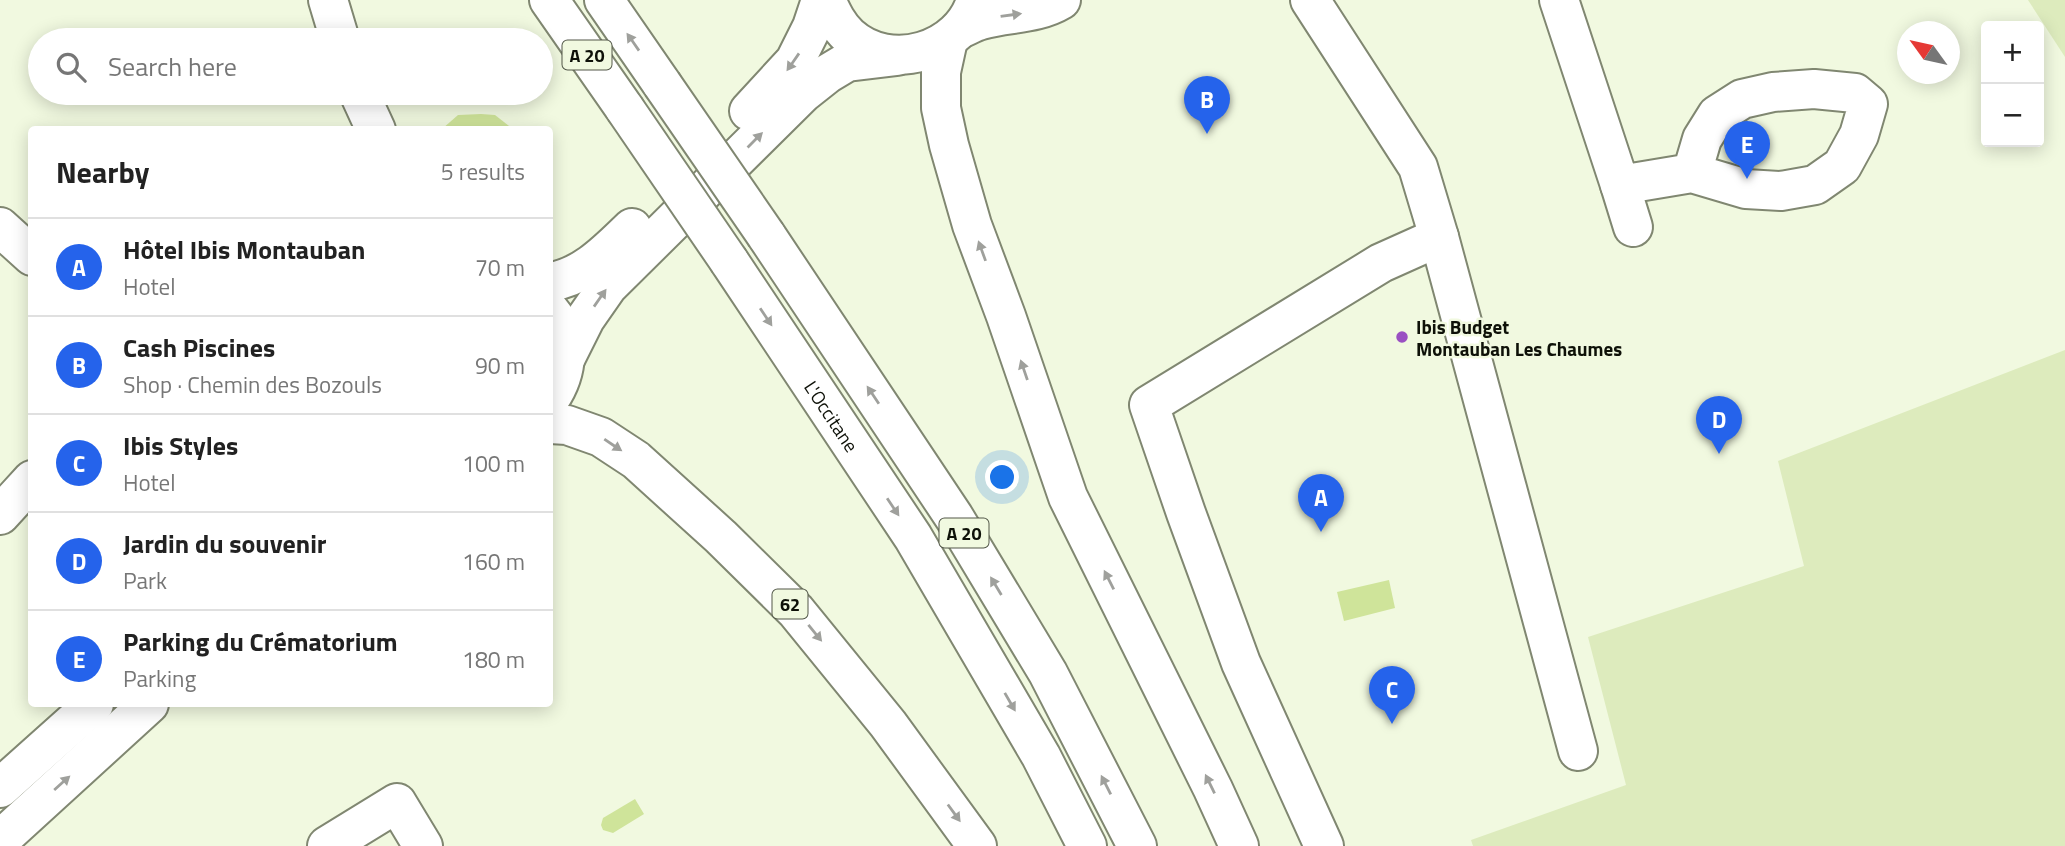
<!DOCTYPE html>
<html lang="en">
<head>
<meta charset="utf-8">
<style>
	body { margin:0; font-family:"Titillium Web",sans-serif; background:#f2f2f2; color:#222 }
	.controls { position:absolute; right:21px; top:21px; display:grid; overflow:hidden; border-radius:7px; box-shadow:0 4px 18px #0003 }
	.controls button { width:63px; height:63px; display:grid; place-items:center; padding:0; border:0; border-bottom:2px solid #e0e0e0; background:#fff; color:#222; font:35px sans-serif }
	.compass { position:absolute; left:1897px; top:21px; width:63px; height:63px; border-radius:50%; background:#fff; box-shadow:0 4px 18px #0003; rotate:303deg }
	.you { position:absolute; left:1003px; top:478px; width:24px; height:24px; margin:-18px; border:5px solid #fff; border-radius:50%; background:#1a73e8; box-shadow:0 0 0 10px #1a73e833 }
	.badge { display:grid; place-items:center; width:46px; height:46px; border-radius:50%; background:#2563eb; color:#fff; font-size:23px; font-weight:700 }
	.pin { position:absolute; translate:-50% -58px; filter:drop-shadow(0 2px 4px #0008) }
	.pin::after { content:''; position:absolute; top:37px; width:24px; height:21px; background:inherit; clip-path:polygon(0 0,100% 0,50% 100%) }
	.list { margin:0; padding:0; list-style:none }
	h2 { display:flex; justify-content:space-between; align-items:center; height:91px; margin:0; padding:0 28px; font-size:30px }
	h2 small { font-size:23px; font-weight:400; color:#767676 }
	.list li { display:grid; grid-template-columns:46px 1fr auto; gap:21px; align-items:center; box-sizing:border-box; height:98px; padding:0 28px; border-top:2px solid #e0e0e0 }
	.list b { display:block; font-size:26px; white-space:nowrap }
	.list p { margin:0; font-size:23px; white-space:nowrap; color:#767676 }
	.list em { font-size:23px; font-style:normal; color:#767676 }
	.icon { flex:none; width:38px; height:38px; fill:none; stroke:currentColor; stroke-width:2; stroke-linecap:round; stroke-linejoin:round }
	.map { position:relative; flex:none; width:2065px; height:846px; overflow:hidden }
	.search { position:absolute; background:#fff; box-shadow:0 4px 18px #0003; left:28px; top:28px; width:525px; height:77px; display:flex; align-items:center; gap:18px; box-sizing:border-box; padding:0 24px; border-radius:38px; color:#767676; font-size:26px }
	.panel { position:absolute; background:#fff; box-shadow:0 4px 18px #0003; left:28px; top:126px; width:525px; height:581px; border-radius:7px }
	.map>svg:first-child { display:block }
	.green { fill:#ddebbd }
	.water { fill:#cfe49a }
	.lines { fill:none; stroke-linecap:round; stroke-linejoin:round }
	.minor-casing { stroke:#808771; stroke-width:42 }
	.major-casing { stroke:#808771; stroke-width:42 }
	.highway-casing { stroke:#808771; stroke-width:42 }
	.minor { stroke:#fff; stroke-width:38 }
	.major { stroke:#fff; stroke-width:38 }
	.highway { stroke:#fff; stroke-width:38 }
	.highway-bridge-casing { stroke:#808771; stroke-width:42; stroke-linecap:butt }
	.highway-bridge { stroke:#fff; stroke-width:38 }
	.oneway { fill:#9fa09c }
	.poi-dot { fill:#9a50c2; stroke:#f1f9e0; stroke-width:2.5 }
	.labels { text-anchor:middle; dominant-baseline:central; stroke-width:5; stroke-linejoin:round; paint-order:stroke }
	.shield { fill:#f1f9e0; stroke:#525749; stroke-width:2 }
	.shield-label { font-size:18px; font-weight:bold; fill:#0e1108 }
	.poi-label { font-size:19px; font-weight:bold; fill:#0e1108; stroke:#f1f9e0; text-anchor:start }
	.street-label { font-size:19px; fill:#0e1108; stroke:#f1f9e0 }
</style>
</head>
<body>
<div class="map">
<svg width="2065" height="846" viewBox="0 0 2065 846">
	<rect width="100%" height="100%" fill="#f1f9e0"/>
	<g class="green">
		<polygon points="2029,0 2065,0 2065,57 2028,0"/>
		<polygon points="2065,350 2065,846 1473,846 1471,840 1626,785 1588,637 1804,566 1778,461"/>
	</g>
	<g class="water">
		<polygon points="481,114 495,115 513,129 442,129 458,115"/>
		<polygon points="1389,580 1395,608 1344,621 1337,592"/>
		<polygon points="635,799 644,814 613,833 603,830 601,825 603,818"/>
	</g>
	<g class="lines">
		<g class="minor-casing">
			<g id="minor">
				<polyline points="1310,0 1418,167 1439,237 1578,751"/>
				<polyline points="1559,0 1620,185 1692,173 1746,189 1781,191 1815,185 1842,166 1859,135 1868,104 1855,93 1814,89 1773,92 1742,99 1717,115 1702,139 1692,173"/>
				<path d="M 960,29 C 967,26 974,22 981,20 C 1008,12 1036,15 1061,0"/>
				<polyline points="1620,185 1633,227"/>
				<polyline points="0,227 32,256"/>
				<polyline points="0,515 32,480"/>
				<polyline points="327,846 397,803 423,846"/>
				<polyline points="1324,846 1241,663 1186,513 1149,405 1381,263 1439,237"/>
			</g>
		</g>
		<g class="major-casing">
			<g id="major">
				<path d="M 826,0 C 832,13 838,26 849,36 C 890,73 961,52 976,0"/>
				<polyline points="749,111 795,61 812,27 821,0"/>
				<path d="M 550,282 C 584,277 608,251 632,228"/>
				<path d="M 550,311 C 572,337 568,373 550,399"/>
				<polyline points="566,357 585,319 608,286 803,93 827,74 847,62 897,56"/>
				<polyline points="0,788 94,704"/>
				<polyline points="0,840 149,704"/>
			</g>
		</g>
		<g class="highway-casing">
			<g id="highway">
				<polyline points="328,0 340,40"/>
				<polyline points="549,0 625,109"/>
				<polyline points="604,0 662,84"/>
				<polyline points="948,40 941,72 941,108 949,145 972,225 1006,316 1068,497 1213,789 1239,846"/>
				<polyline points="359,93 376,130"/>
				<polyline points="766,235 954,517 1048,673 1137,846"/>
				<path id="s1" d="M 729,261 L 913,537 L 1041,756 L 1087,846"/>
				<polyline points="550,424 567,425 601,437 636,460 721,537 796,611 888,724 977,846"/>
			</g>
		</g>
		<use href="#minor" class="minor"/>
		<use href="#major" class="major"/>
		<use href="#highway" class="highway"/>
		<g class="highway-bridge-casing">
			<g id="highway-bridge">
				<polyline points="662,84 766,235"/>
				<polyline points="625,109 729,261"/>
			</g>
		</g>
		<use href="#highway-bridge" class="highway-bridge"/>
	</g>
	<defs><path id="oneway-solid" d="M-6-.8H1V-3.2L6.5 0L1 3.2V.8H-6Z" transform="scale(1.75)"/></defs>
	<g class="oneway">
		<use href="#oneway-solid" transform="translate(1011 15) rotate(-8)"/>
		<use href="#oneway-solid" transform="translate(633 42) rotate(-125)"/>
		<use href="#oneway-solid" transform="translate(793 62) rotate(125)"/>
		<use href="#oneway-solid" transform="translate(755 140) rotate(-45)"/>
		<use href="#oneway-solid" transform="translate(982 251) rotate(-110)"/>
		<use href="#oneway-solid" transform="translate(600 298) rotate(-55)"/>
		<use href="#oneway-solid" transform="translate(766 317) rotate(56)"/>
		<use href="#oneway-solid" transform="translate(1024 370) rotate(-109)"/>
		<use href="#oneway-solid" transform="translate(873 395) rotate(-124)"/>
		<use href="#oneway-solid" transform="translate(613 445) rotate(34)"/>
		<use href="#oneway-solid" transform="translate(893 507) rotate(56)"/>
		<use href="#oneway-solid" transform="translate(1109 580) rotate(-117)"/>
		<use href="#oneway-solid" transform="translate(996 586) rotate(-121)"/>
		<use href="#oneway-solid" transform="translate(815 633) rotate(51)"/>
		<use href="#oneway-solid" transform="translate(1010 702) rotate(60)"/>
		<use href="#oneway-solid" transform="translate(62 783) rotate(-42)"/>
		<use href="#oneway-solid" transform="translate(1210 784) rotate(-116)"/>
		<use href="#oneway-solid" transform="translate(1106 785) rotate(-117)"/>
		<use href="#oneway-solid" transform="translate(954 813) rotate(54)"/>
	</g>
	<circle class="poi-dot" cx="1402" cy="337" r="7"/>
	<g class="labels">
		<g class="shield">
			<rect x="562.5" y="40.5" width="49" height="29" rx="5"/>
			<rect x="939.5" y="518.5" width="49" height="29" rx="5"/>
			<rect x="772.5" y="589.5" width="35" height="29" rx="5"/>
		</g>
		<g class="shield-label">
			<text x="587" y="55">A 20</text>
			<text x="964" y="533">A 20</text>
			<text x="790" y="604">62</text>
		</g>
		<g class="poi-label">
			<text x="1416" y="326">Ibis Budget<tspan x="1416" dy="22">Montauban Les Chaumes</tspan></text>
		</g>
		<g class="street-label">
			<text stroke="none"><textPath href="#s1" startOffset="186">L'Occitane</textPath></text>
		</g>
	</g>
</svg>
<div class="controls">
<button>+</button>
<button>−</button>
</div>
<svg class="compass" viewBox="-18 -18 36 36"><path d="M0-13l5 13h-10z" fill="#e53935"/><path d="M0 13l5-13h-10z" fill="#767676"/></svg>
<div class="you"></div>
<div class="pin badge" style="left:1321px;top:532px">A</div>
<div class="pin badge" style="left:1207px;top:134px">B</div>
<div class="pin badge" style="left:1392px;top:724px">C</div>
<div class="pin badge" style="left:1719px;top:454px">D</div>
<div class="pin badge" style="left:1747px;top:179px">E</div>
<div class="search"><svg class="icon" aria-label="search" viewBox="0 0 24 24"><circle cx="10" cy="10" r="6"/><path d="M15 15l6 6"/></svg>Search here</div>
<section class="panel">
<h2>Nearby<small>5 results</small></h2>
<ul class="list">
<li><span class="badge">A</span><div><b>Hôtel Ibis Montauban</b><p>Hotel</p></div><em>70 m</em></li>
<li><span class="badge">B</span><div><b>Cash Piscines</b><p>Shop · Chemin des Bozouls</p></div><em>90 m</em></li>
<li><span class="badge">C</span><div><b>Ibis Styles</b><p>Hotel</p></div><em>100 m</em></li>
<li><span class="badge">D</span><div><b>Jardin du souvenir</b><p>Park</p></div><em>160 m</em></li>
<li><span class="badge">E</span><div><b>Parking du Crématorium</b><p>Parking</p></div><em>180 m</em></li>
</ul>
</section>
</div>
</body>
</html>
